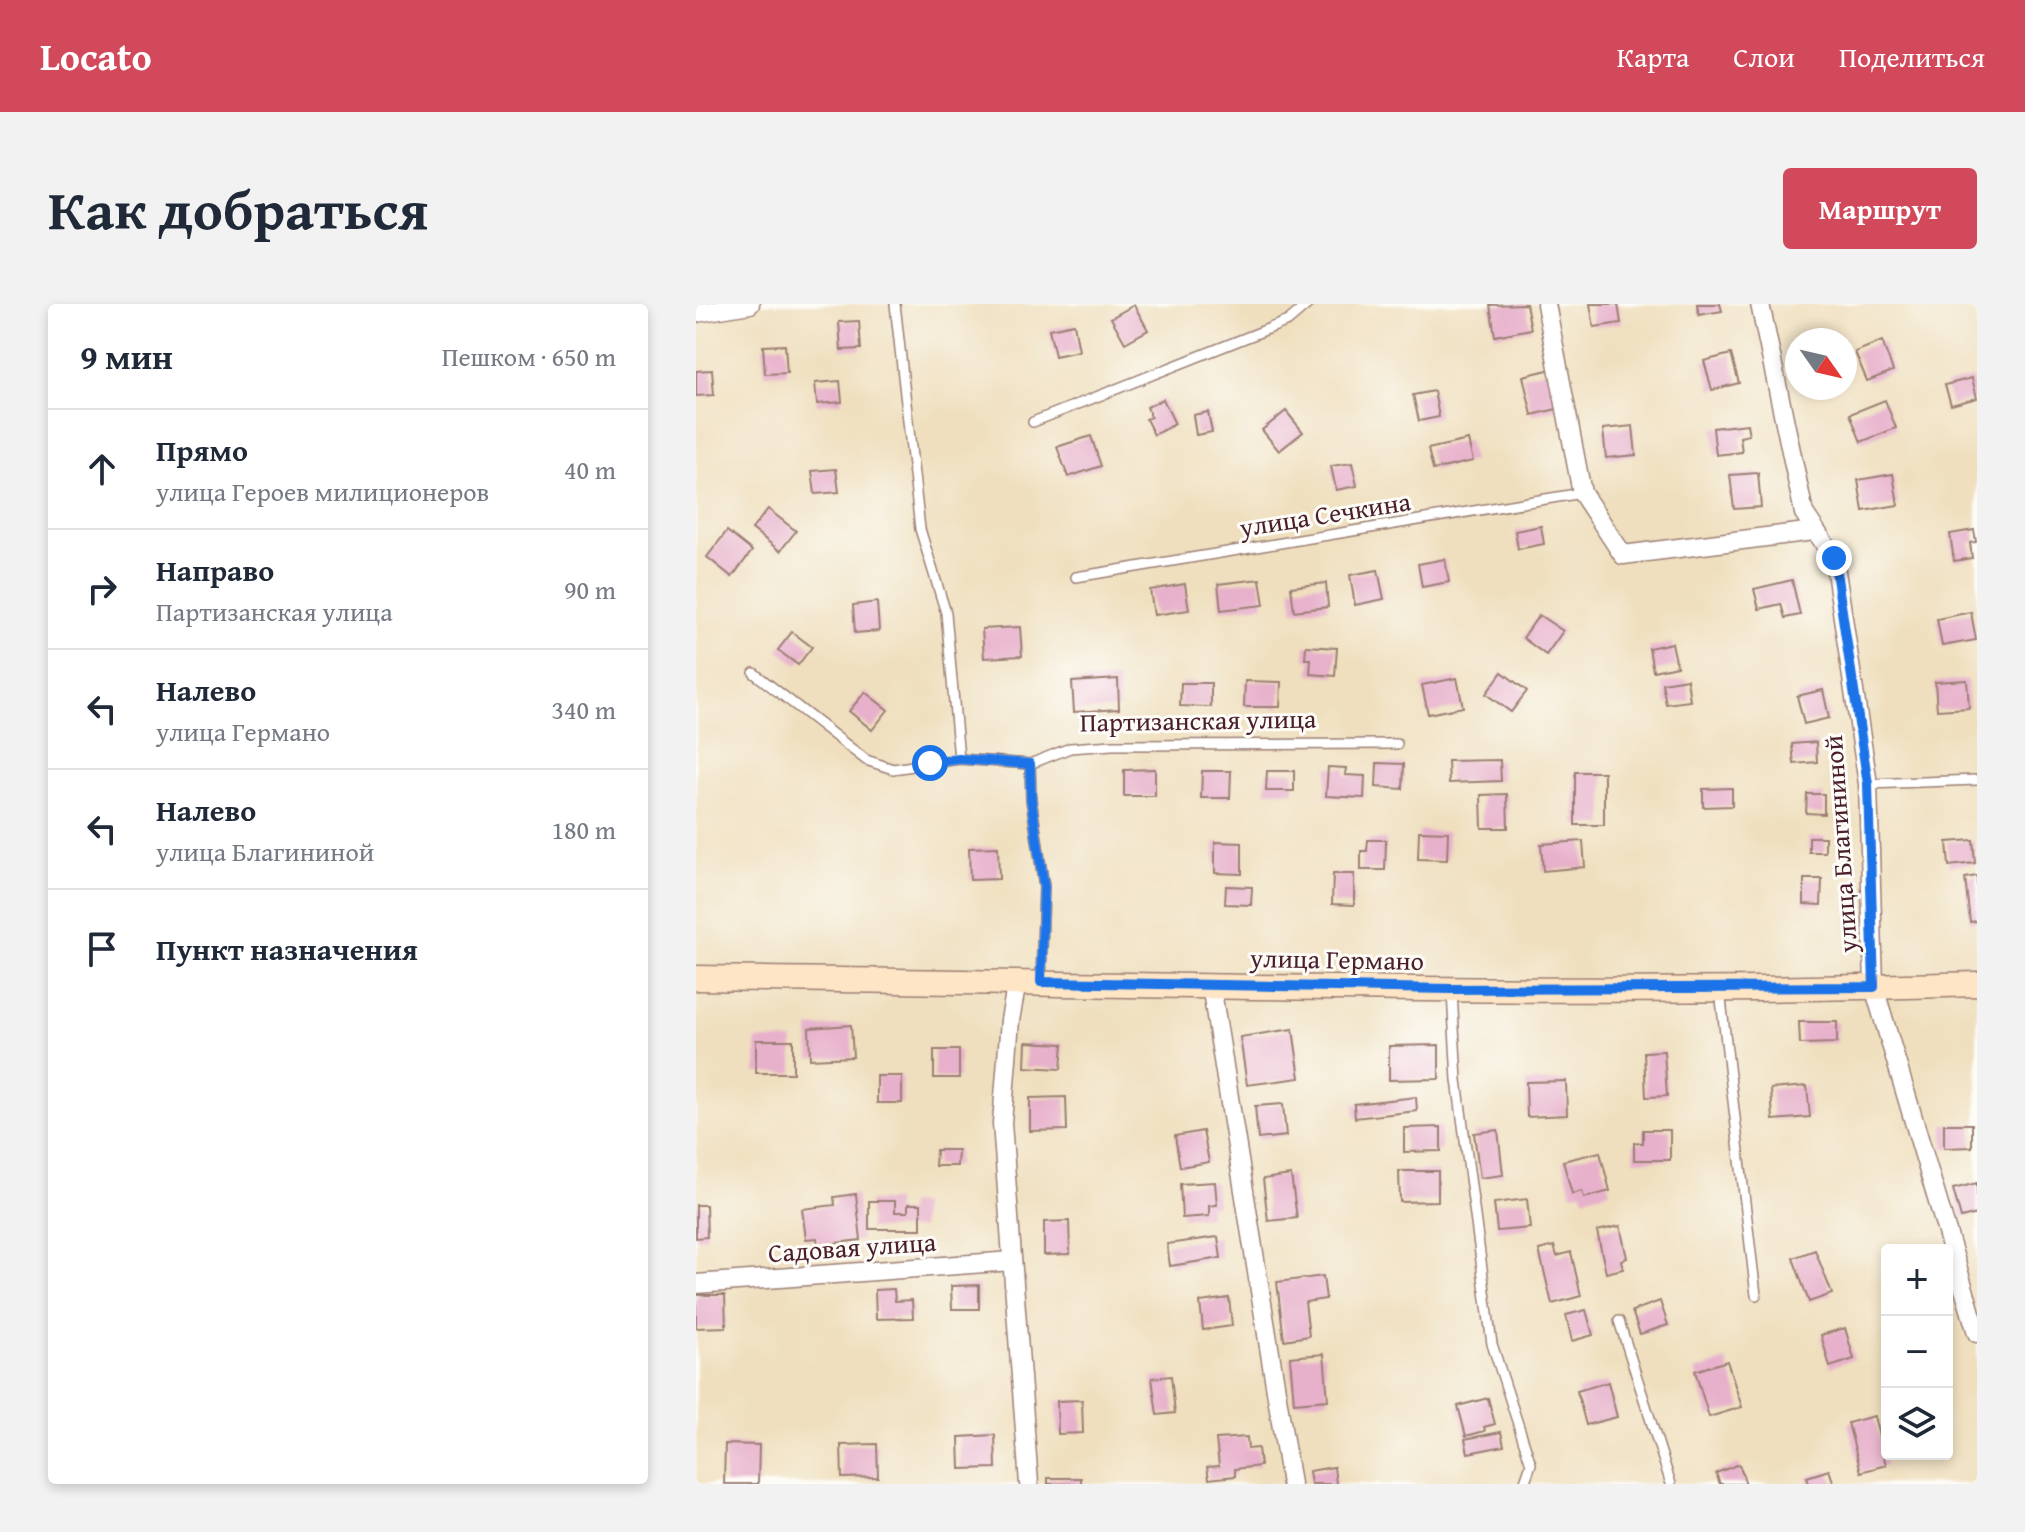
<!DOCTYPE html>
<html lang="ru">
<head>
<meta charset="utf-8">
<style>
	body { margin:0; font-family:"Gentium Book Plus",serif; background:#f2f2f3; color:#1f2937 }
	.controls { position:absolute; right:24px; bottom:24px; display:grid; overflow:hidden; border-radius:8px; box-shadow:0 4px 12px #0003 }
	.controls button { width:72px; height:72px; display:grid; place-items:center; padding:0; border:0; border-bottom:2px solid #e0e1e3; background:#fff; color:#1f2937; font:40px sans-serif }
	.compass { position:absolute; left:1089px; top:24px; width:72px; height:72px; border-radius:50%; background:#fff; box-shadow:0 4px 12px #0003; rotate:124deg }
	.stop { position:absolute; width:24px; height:24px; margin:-18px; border:6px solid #1a73e8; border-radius:50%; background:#fff }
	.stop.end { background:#1a73e8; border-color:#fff; box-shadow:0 2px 8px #0008 }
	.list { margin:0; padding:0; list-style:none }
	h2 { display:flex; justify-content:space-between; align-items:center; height:104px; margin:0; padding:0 32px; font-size:34px }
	h2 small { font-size:26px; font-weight:400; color:#747a83 }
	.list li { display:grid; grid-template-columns:52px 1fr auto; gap:24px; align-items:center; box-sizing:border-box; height:120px; padding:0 32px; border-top:2px solid #e0e1e3 }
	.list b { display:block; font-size:30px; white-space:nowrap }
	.list p { margin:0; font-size:26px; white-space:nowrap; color:#747a83 }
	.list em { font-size:26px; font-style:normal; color:#747a83 }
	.icon { flex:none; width:44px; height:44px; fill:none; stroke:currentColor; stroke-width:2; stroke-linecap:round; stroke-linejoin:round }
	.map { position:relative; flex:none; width:1281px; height:1180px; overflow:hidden; border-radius:8px }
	header { display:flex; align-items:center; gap:48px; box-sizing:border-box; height:112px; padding:0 40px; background:#d1495b; color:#fff }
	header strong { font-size:38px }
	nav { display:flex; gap:44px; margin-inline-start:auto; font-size:28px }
	.intro { display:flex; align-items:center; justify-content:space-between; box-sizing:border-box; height:192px; padding:0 48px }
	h1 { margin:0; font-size:56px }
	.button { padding:20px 36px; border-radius:8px; background:#d1495b; color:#fff; font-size:28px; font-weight:700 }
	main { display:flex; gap:48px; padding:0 48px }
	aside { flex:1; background:#fff; border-radius:8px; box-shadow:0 4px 12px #0003 }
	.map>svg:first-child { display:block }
	.building { fill:#e7b0cb }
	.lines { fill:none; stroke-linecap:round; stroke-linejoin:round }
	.service-casing { stroke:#9c7f74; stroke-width:12 }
	.minor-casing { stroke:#9c7f74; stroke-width:21 }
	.secondary-casing { stroke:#9c7f74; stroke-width:27 }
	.service { stroke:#fff; stroke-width:9 }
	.minor { stroke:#fff; stroke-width:18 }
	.secondary { stroke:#fde5c5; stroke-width:24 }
	.route { stroke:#1a73e8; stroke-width:10 }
	.labels { text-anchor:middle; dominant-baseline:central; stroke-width:6; stroke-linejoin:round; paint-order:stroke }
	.street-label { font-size:26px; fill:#4a1f2b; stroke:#fdfcf7 }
</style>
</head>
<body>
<header>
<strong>Locato</strong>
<nav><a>Карта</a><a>Слои</a><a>Поделиться</a></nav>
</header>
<div class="intro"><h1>Как добраться</h1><a class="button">Маршрут</a></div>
<main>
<aside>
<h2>9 мин<small>Пешком · 650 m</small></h2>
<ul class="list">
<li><svg class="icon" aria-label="ahead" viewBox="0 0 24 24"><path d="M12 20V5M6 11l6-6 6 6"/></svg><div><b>Прямо</b><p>улица Героев милиционеров</p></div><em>40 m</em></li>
<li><svg class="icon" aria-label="right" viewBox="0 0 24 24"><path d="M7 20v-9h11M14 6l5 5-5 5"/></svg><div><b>Направо</b><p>Партизанская улица</p></div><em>90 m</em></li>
<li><svg class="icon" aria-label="left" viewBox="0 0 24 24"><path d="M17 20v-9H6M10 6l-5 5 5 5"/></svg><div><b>Налево</b><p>улица Германо</p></div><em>340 m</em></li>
<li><svg class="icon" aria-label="left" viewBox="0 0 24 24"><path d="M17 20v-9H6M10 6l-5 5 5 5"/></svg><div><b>Налево</b><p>улица Благининой</p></div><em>180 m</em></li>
<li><svg class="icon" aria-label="arrive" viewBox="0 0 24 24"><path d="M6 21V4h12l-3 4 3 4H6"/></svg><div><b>Пункт назначения</b></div></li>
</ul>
</aside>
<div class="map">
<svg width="1281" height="1180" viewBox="0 0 1281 1180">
	<rect width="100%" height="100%" fill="#fdfcf7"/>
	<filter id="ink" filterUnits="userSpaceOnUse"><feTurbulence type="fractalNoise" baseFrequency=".0125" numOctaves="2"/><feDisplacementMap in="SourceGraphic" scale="16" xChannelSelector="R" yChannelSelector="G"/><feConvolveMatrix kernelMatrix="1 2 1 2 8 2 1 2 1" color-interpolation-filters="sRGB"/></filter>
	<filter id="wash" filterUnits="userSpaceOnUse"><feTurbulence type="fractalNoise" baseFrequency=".006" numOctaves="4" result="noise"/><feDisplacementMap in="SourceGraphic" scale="32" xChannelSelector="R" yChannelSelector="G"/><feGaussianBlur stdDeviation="1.8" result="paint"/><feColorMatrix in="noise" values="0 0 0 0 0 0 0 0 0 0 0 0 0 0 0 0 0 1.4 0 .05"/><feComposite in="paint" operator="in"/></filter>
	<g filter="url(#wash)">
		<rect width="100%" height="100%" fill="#efdfbe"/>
		<g id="blocks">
			<g class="building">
				<polygon points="830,0 835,25 799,32 794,1"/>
				<polygon points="894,0 922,0 925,19 898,23"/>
				<polygon points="1001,0 1024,0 1026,7 1003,11"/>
				<polygon points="438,1 452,26 429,39 415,14"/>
				<polygon points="163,17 165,45 145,46 143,18"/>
				<polygon points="378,20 383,47 359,52 353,25"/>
				<polygon points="1186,37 1197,67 1171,77 1159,48"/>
				<polygon points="89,41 91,69 69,70 67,42"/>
				<polygon points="1035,50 1043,79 1016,86 1008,57"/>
				<polygon points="856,65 865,104 836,111 827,72"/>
				<polygon points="16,66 18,91 0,92 0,67"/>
				<polygon points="1276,74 1281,94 1255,101 1249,81"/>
				<polygon points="144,77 146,98 121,100 119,79"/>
				<polygon points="738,87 743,113 723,117 717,91"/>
				<polygon points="467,95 479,120 458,131 450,115 455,113 451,103"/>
				<polygon points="1189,96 1200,124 1165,138 1154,110"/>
				<polygon points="590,107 607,128 583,147 566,126"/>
				<polygon points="512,108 516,128 500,131 497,111"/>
				<polygon points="1051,120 1053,131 1044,133 1046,148 1020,151 1017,124"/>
				<polygon points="937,122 940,151 910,154 907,125"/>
				<polygon points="395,132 405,162 372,173 361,143"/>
				<polygon points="772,136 777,157 737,166 732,145"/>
				<polygon points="656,159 661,182 640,186 635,162"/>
				<polygon points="140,165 143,188 119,190 116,167"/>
				<polygon points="1062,169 1065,203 1038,205 1034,171"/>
				<polygon points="1197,170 1202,201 1167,207 1162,176"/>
				<polygon points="72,205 100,227 84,247 56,225"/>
				<polygon points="845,222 848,240 822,245 819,227"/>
				<polygon points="1278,226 1280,238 1274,239 1276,254 1258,257 1254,230"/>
				<polygon points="31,227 56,247 36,273 11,253"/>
				<polygon points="749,255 753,278 726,283 722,260"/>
				<polygon points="682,266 688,295 659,301 654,271"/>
				<polygon points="564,275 568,301 525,306 522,280"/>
				<polygon points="1096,276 1104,311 1089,314 1085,300 1063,305 1058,285"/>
				<polygon points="630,279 632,303 598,307 595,283"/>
				<polygon points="489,280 493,306 458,311 454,286"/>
				<polygon points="181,298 183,327 159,329 157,301"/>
				<polygon points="1275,308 1280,336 1246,342 1241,315"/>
				<polygon points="843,311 867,327 850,351 827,334"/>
				<polygon points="324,323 326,352 288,354 286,325"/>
				<polygon points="96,328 116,343 102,361 82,346"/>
				<polygon points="976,339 981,362 957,367 953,344"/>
				<polygon points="610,342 641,344 639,372 614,370 615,355 609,355"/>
				<polygon points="806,368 831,387 815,408 790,390"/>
				<polygon points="761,374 767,403 732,410 726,381"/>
				<polygon points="422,375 423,405 378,408 376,378"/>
				<polygon points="991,375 994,397 970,400 966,379"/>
				<polygon points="1271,376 1273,404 1241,406 1239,378"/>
				<polygon points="549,377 585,378 584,403 548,403"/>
				<polygon points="485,379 515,379 515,403 484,402"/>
				<polygon points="1127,386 1133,414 1108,420 1101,392"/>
				<polygon points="169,388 192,406 176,426 153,407"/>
				<polygon points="1120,438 1121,458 1098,460 1096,440"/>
				<polygon points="804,456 805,477 753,479 752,457"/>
				<polygon points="681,459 708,460 707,485 680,483"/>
				<polygon points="632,463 650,464 649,471 669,472 668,494 630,492"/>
				<polygon points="459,465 459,492 428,492 428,466"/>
				<polygon points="506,467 535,467 534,494 505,494"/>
				<polygon points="571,467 598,467 598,487 570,487"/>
				<rect x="879" y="468" width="29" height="53"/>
				<polygon points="1036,484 1036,502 1007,503 1007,485"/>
				<polygon points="811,490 812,524 786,524 785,491"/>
				<polygon points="1111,490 1128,490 1128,510 1110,509"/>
				<polygon points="723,527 752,528 751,556 722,555"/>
				<rect x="1113" y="533" width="16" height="15"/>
				<polygon points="672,536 690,536 689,566 665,566 665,547 671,547"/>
				<polygon points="1277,536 1279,559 1253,562 1251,538"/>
				<polygon points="887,537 889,563 847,567 845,540"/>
				<polygon points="519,538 546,539 546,570 519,569"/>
				<polygon points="302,543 303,575 274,576 273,544"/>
				<polygon points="637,570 658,570 658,601 636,600"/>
				<polygon points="1281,572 1281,617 1274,618 1269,574"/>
				<polygon points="1108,575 1126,575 1125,601 1108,600"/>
				<polygon points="530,582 556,583 555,601 529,600"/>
				<polygon points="1103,718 1141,718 1141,739 1104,740"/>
				<polygon points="155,721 157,753 114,755 113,724"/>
				<polygon points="597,725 604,774 551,781 544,733"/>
				<rect x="60" y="736" width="37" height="33"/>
				<polygon points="330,738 367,740 365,765 329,763"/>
				<polygon points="743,741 743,775 693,776 693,742"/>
				<rect x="238" y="746" width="25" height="28"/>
				<polygon points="968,747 971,792 950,793 948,748"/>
				<rect x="181" y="772" width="25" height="27"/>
				<polygon points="870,777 871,811 831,813 830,778"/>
				<polygon points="1111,782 1114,813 1077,816 1075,785"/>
				<polygon points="370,793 371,826 334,827 334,794"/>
				<polygon points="720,793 721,807 659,814 658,800"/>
				<polygon points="587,800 590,832 562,835 559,802"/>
				<polygon points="1248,820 1276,820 1276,843 1248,844"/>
				<polygon points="745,823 745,847 708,848 708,824"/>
				<polygon points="802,826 807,871 784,874 778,829"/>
				<polygon points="947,826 974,826 974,856 938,856 938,839 947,839"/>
				<polygon points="507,827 513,858 484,863 479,832"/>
				<polygon points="240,846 262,846 261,862 239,862"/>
				<polygon points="904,848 914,887 888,894 886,887 876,890 867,857"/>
				<polygon points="703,867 742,867 742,897 704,898"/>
				<polygon points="595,871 601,914 572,917 567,875"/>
				<polygon points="519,878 521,901 513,902 513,912 486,914 484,880"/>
				<polygon points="1281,879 1281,910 1265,914 1257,885"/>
				<polygon points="160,890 165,936 122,941 121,934 110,935 106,905 139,901 138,893"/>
				<polygon points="831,895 834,924 801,927 798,899"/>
				<polygon points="173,897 199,897 199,908 212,908 212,900 225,900 225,925 173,925"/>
				<polygon points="0,901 10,901 11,933 0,934"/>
				<polygon points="373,917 374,950 348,951 348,918"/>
				<polygon points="924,922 931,954 925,956 927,965 910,969 901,927"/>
				<polygon points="522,933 525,954 474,962 471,940"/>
				<polygon points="858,942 861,952 875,948 885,992 856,1000 843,946"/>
				<polygon points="1119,946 1136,990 1113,998 1097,954"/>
				<polygon points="627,972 630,995 609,998 613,1032 588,1036 581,978"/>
				<polygon points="283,981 283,1005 256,1005 255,982"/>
				<polygon points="198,985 199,997 216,996 217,1014 180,1015 179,986"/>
				<polygon points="0,991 29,991 30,1023 0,1024"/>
				<polygon points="533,994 536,1022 507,1026 504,998"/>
				<polygon points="964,997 972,1021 944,1030 936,1007"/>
				<polygon points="890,1006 897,1031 876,1037 870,1011"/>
				<polygon points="1149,1024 1158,1055 1134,1063 1125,1031"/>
				<polygon points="628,1050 632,1096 598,1099 594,1053"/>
				<polygon points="1031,1057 1046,1103 1013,1113 999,1067"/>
				<polygon points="475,1072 479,1109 461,1111 456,1074"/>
				<polygon points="912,1078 921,1113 890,1121 881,1087"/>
				<polygon points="792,1094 799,1120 788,1123 789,1127 770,1132 762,1102"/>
				<polygon points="386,1096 387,1129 362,1130 361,1097"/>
				<polygon points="1178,1112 1190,1161 1165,1168 1152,1119"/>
				<polygon points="805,1128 808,1142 772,1149 769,1135"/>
				<polygon points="299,1131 300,1164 264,1165 263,1133"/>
				<polygon points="551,1133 552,1145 562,1144 564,1162 539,1165 539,1172 513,1175 511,1163 523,1162 520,1135"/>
				<polygon points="29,1140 63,1141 62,1180 28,1180"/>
				<polygon points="181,1140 182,1173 146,1174 145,1141"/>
				<polygon points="1043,1160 1050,1180 1024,1180 1020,1169"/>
				<polygon points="638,1163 640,1180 615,1180 613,1167"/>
				<polygon points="1133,1166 1138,1180 1113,1180 1111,1173"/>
				<rect x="352" y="1174" width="33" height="6"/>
			</g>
		</g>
	</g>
	<g filter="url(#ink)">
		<use href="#blocks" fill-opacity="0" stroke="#9c7f74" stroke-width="2"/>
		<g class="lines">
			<g class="service-casing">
				<g id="service">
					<polyline points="199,0 224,225 250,309 263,455"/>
					<polyline points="337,118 592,17 612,0"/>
					<polyline points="380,273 886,189"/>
					<polyline points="58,369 170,456 197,465 263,455 334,460"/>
					<polyline points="1172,480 1281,476"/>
					<polyline points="345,677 348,583 335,495 334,460 374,444 416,441 701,440"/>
					<polyline points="1024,687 1060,991"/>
					<polyline points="756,688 761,776 796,1040 835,1160 828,1180"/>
					<polyline points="923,1017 975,1180"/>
				</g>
			</g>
			<g class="minor-casing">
				<g id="minor">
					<polyline points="850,0 886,189 927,251 1118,227"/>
					<polyline points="1064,0 1108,209 1138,254 1172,480 1178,683 1281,1029"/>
					<polyline points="0,9 54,0"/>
					<polyline points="321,678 314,716 306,819 333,1180"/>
					<polyline points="515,681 595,1180"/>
					<polyline points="0,980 316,957"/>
				</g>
			</g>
			<g class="secondary-casing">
				<path id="secondary" d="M 0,674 C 427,679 854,694 1281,680"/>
			</g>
			<use href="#service" class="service"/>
			<use href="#minor" class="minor"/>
			<use href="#secondary" class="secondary"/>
		</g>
	</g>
	<g class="lines" filter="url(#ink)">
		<polyline class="route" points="234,459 263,455 334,460 335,495 348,583 345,678 756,685 1178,683 1172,480 1138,254"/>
	</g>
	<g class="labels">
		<g class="street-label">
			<text transform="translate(629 210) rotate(-9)">улица Сечкина</text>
			<text transform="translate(502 416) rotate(-1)">Партизанская улица</text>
			<text transform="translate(1144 540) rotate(-94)">улица Благининой</text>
			<text transform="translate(641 655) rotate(1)">улица Германо</text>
			<text transform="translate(156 943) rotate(-4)">Садовая улица</text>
		</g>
	</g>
</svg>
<div class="controls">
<button>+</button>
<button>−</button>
<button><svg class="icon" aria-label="layers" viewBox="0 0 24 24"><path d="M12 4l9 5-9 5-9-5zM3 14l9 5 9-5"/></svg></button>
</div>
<svg class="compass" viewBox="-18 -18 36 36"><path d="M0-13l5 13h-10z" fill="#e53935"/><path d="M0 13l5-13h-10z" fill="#747a83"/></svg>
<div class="stop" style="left:234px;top:459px"></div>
<div class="stop end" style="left:1138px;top:254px"></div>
</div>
</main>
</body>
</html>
